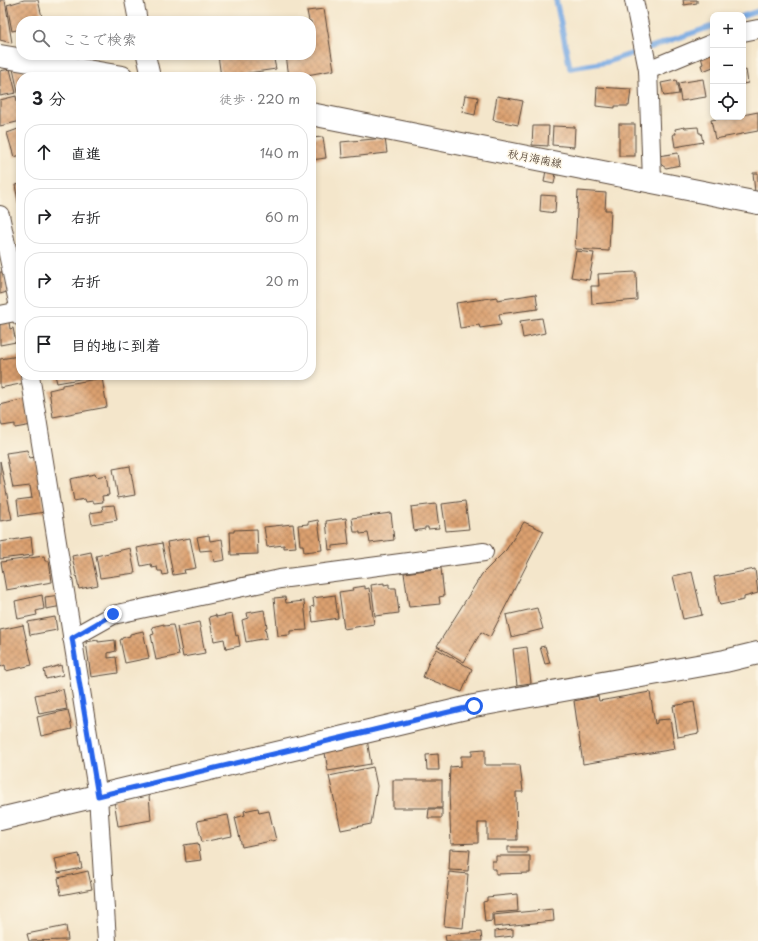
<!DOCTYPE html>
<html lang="ja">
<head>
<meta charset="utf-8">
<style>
	body { margin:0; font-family:"Playpen Sans","Klee One",sans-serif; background:#f2f2f2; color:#202124 }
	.controls { position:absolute; right:12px; top:12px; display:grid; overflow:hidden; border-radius:8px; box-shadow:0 2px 6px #0003 }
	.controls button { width:36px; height:36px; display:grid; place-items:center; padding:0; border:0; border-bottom:1px solid #e0e0e0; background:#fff; color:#202124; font:20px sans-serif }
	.stop { position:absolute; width:12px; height:12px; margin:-9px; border:3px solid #2563eb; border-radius:50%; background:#fff }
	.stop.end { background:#2563eb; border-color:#fff; box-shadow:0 1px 4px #0008 }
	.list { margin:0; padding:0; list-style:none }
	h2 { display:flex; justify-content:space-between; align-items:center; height:52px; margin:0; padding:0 16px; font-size:17px }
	h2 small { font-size:13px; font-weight:400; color:#757577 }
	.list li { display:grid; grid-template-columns:26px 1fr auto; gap:12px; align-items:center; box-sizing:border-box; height:56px; margin:0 8px 8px; padding:0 8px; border:1px solid #e0e0e0; border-radius:16px }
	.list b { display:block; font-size:15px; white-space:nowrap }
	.list em { font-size:13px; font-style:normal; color:#757577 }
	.icon { flex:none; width:22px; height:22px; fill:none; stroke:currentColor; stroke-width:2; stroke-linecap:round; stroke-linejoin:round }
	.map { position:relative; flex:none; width:758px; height:941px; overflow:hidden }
	.search { position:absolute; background:#fff; box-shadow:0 2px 6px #0003; left:16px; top:16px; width:300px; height:44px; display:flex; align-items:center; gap:10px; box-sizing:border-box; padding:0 14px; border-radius:16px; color:#757577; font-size:15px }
	.panel { position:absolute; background:#fff; box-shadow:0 2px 6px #0003; left:16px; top:72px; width:300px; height:308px; border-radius:16px }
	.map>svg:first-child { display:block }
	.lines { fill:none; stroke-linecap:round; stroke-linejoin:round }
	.stream { stroke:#77a9e3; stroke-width:5.5 }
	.building { fill:url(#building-cross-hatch) }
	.street-casing { stroke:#574638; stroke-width:20 }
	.secondary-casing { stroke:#574638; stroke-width:24 }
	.street { stroke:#fff; stroke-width:18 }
	.secondary { stroke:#fff; stroke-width:22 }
	.route { stroke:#2563eb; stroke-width:5 }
	.labels { text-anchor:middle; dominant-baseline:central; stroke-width:3; stroke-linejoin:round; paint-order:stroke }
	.street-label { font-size:11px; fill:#3b2a1e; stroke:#fcf5e5 }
</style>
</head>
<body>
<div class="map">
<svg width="758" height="941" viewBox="0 0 758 941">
	<defs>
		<pattern id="building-cross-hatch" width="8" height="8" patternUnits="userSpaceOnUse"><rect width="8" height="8" fill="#dba06f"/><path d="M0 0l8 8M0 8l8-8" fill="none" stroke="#b3835b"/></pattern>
	</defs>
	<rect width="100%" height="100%" fill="#fcf5e5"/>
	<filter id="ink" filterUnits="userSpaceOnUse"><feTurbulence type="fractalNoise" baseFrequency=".025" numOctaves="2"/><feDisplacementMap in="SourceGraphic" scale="8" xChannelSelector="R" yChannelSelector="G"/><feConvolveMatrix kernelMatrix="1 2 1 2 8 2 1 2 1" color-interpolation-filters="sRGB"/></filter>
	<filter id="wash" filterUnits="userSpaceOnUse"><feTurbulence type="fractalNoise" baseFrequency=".012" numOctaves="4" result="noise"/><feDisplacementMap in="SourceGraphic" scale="16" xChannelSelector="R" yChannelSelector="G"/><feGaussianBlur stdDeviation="0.9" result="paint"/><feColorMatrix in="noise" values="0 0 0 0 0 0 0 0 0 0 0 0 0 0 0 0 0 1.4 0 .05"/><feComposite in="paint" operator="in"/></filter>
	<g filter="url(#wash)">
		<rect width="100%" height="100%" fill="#f4e6cb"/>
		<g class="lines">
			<g class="stream">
				<polyline points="556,0 570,68 607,62 713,26"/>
				<polyline points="743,16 758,11"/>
			</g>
		</g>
		<g id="blocks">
			<g class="building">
				<polygon points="0,0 5,0 12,43 0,40"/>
				<polygon points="24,0 38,0 43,21 21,21 21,29 12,31 7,5"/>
				<polygon points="683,0 697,0 697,3 684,5"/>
				<polygon points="324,9 334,70 307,75 308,77 289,77 286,55 311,55 311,21 309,21 307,11"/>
				<polygon points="713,50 713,67 703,71 701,65 703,64 701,57"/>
				<polygon points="218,55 273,55 276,69 221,77"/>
				<polygon points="10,69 16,93 0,96 0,71"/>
				<polygon points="13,69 42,72 43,77 21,77 21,106"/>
				<polygon points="746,70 748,83 743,84 743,71"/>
				<polygon points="703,79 706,97 681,101 678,83"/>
				<polygon points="676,80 679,94 664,96 661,83"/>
				<polygon points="597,87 631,89 629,106 615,106 615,108 596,106"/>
				<polygon points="465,95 478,97 475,115 462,112"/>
				<polygon points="16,96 21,121 0,126 0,100"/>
				<polygon points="497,96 523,101 518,125 493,120"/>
				<polygon points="758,112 758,131 715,139 711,120 729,117 743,117 743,115"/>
				<rect x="619" y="124" width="16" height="32"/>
				<polygon points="533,126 549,126 548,146 532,145"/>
				<polygon points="553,126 575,127 574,147 552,145"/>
				<polygon points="685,127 685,128 698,127 699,133 701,133 703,142 675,147 673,134 676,134 675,129"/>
				<polygon points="21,128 21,155 14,157 7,133"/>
				<polygon points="323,137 326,158 311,160 311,138"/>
				<polygon points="385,138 387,153 342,158 341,142"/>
				<polygon points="678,153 680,165 666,168 659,163 658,156"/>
				<polygon points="546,170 556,173 554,184 544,182"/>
				<polygon points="753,173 758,173 758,191 755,192"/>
				<polygon points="21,184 21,205 19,206 15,185"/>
				<polygon points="578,191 606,193 605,210 611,210 609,251 575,249"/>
				<polygon points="541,195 556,196 555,213 540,211"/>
				<polygon points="576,251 594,253 589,280 571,277"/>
				<polygon points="0,272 3,272 7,292 0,294"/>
				<polygon points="636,272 637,300 592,304 591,286 599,286 598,274"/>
				<polygon points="536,294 538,309 499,314 501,325 480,328 479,325 460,328 456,303 497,297 497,300"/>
				<polygon points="542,318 545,333 523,338 520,321"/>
				<polygon points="9,322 10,329 13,328 16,342 0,345 0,324"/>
				<polygon points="19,356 21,375 23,375 25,383 0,388 0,359"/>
				<polygon points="55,375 97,375 97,376 57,383"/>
				<polygon points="102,378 107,407 53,417 49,390 62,387 62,385"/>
				<polygon points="25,399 32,425 15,428 15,424 2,426 0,418 0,405"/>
				<polygon points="27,450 29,458 36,457 45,512 19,516 17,500 32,498 30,486 13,488 6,453"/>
				<polygon points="0,461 12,519 0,521"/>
				<polygon points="130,466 135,495 118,498 113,469"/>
				<polygon points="95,474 96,477 106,475 109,495 102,496 103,502 94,503 93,501 86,502 85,499 74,501 70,479"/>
				<polygon points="465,501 469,529 446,531 442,504"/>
				<polygon points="436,504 439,528 428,529 428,527 425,527 425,529 414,531 411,507"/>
				<polygon points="114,505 117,520 92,524 90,513 103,511 102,506"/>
				<polygon points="391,513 394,540 370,543 368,533 360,534 360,532 354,532 352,518"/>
				<polygon points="346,518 349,544 333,546 333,549 329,550 326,521"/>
				<polygon points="318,520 322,550 304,552 303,545 300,545 298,525 308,524 308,522"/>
				<polygon points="524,522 544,531 490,637 481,632 464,662 437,646 482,574 506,550"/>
				<polygon points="293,524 296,547 284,548 284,545 267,547 264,527"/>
				<polygon points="257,529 258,554 231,555 230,532 234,532 234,530"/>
				<polygon points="209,535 210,541 222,539 225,560 214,562 212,550 200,551 197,537"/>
				<polygon points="31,537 33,555 0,559 0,542"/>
				<polygon points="190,538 196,568 184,570 185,573 173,575 167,542"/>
				<polygon points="162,543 168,574 163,575 162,571 158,571 157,567 152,568 151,564 141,566 137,548"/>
				<polygon points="130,548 135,573 100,578 96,556"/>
				<polygon points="91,552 98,585 79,589 72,556"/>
				<polygon points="44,556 45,561 49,561 52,582 6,590 1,562"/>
				<polygon points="441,568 444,596 439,597 440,604 409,607 404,573"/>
				<polygon points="755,569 758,593 744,597 744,600 720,605 714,577"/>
				<polygon points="692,572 702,615 683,619 673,576"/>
				<polygon points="384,583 384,585 389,584 389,588 396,588 399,613 375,616 371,585"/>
				<polygon points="365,586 365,589 369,588 374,624 344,629 339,592 353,590 352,588"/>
				<polygon points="42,595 44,609 36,611 37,615 18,619 15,601"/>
				<polygon points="60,595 62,606 46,609 45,597"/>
				<polygon points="335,595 338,618 313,622 311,607 314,606 313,598"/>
				<polygon points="285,597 286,603 304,601 307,630 290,631 290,635 278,636 274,598"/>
				<polygon points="537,608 543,629 511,637 506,615"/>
				<polygon points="264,610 267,627 265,628 267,638 246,642 242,620 248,618 247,613"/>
				<polygon points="232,614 236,636 238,635 240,646 226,649 224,639 214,641 209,617 216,615 216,617"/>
				<polygon points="55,617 57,630 30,635 28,622"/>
				<polygon points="199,622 205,653 183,657 177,627"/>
				<polygon points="164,624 164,626 173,625 179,655 156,660 151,635 154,634 152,627"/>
				<polygon points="23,625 32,665 6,671 5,665 0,667 0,630"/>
				<polygon points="143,631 149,658 125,663 120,640 122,639 122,638 130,636 130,634"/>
				<polygon points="98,640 98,642 115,640 116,651 108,653 108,658 116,657 118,673 91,677 86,642"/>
				<polygon points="545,646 550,663 545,664 540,647"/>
				<polygon points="527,647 531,683 517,685 513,649"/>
				<polygon points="437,649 472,669 462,692 423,677 429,661"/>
				<polygon points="61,665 63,675 46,679 44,670"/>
				<polygon points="63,689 67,709 39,714 35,695"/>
				<polygon points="650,692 655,724 657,723 657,720 670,719 675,749 583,764 574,701 598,696 599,701"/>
				<polygon points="694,702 699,733 678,737 673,706"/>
				<polygon points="68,710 72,729 41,736 37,717"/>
				<polygon points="367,739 371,764 328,771 324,747"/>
				<polygon points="485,749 485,765 520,765 523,792 516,792 517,840 487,840 487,823 478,823 478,843 451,844 449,792 450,767 461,766 461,756 472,756 472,750"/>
				<polygon points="438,754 439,770 427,770 426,755"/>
				<polygon points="373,767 377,786 371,824 341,830 329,776"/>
				<rect x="393" y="780" width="49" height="28"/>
				<polygon points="149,795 151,820 118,826 114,800"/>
				<polygon points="258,808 259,813 269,811 276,840 242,847 235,818 245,815 244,811"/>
				<polygon points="429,809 442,809 442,818 428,818"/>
				<polygon points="228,815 232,836 202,842 197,821"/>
				<polygon points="198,843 201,860 186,862 184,845"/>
				<rect x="508" y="847" width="19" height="6"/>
				<polygon points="450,849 470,850 468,871 449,870"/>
				<polygon points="79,854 82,868 58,873 55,859"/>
				<polygon points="496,856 530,856 530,873 496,874 496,869 492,869 492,861 496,861"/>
				<polygon points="88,871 92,889 61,895 58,878"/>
				<polygon points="449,872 468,874 463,928 444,926"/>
				<polygon points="517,894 518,911 492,913 492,921 485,922 483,902 487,901 487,897"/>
				<polygon points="553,909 554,921 494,927 493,915"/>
				<polygon points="66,926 68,940 29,941 27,934"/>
				<polygon points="513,929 513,936 495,938 495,931"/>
				<polygon points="481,932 482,941 446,941 445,935"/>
			</g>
		</g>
	</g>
	<g filter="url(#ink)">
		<use href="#blocks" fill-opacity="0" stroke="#574638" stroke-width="1"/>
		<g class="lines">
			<g class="street-casing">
				<g id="street">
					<polyline points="134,0 138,21"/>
					<polyline points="634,0 648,70 652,181"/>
					<polyline points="743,32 758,29"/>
					<polyline points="146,55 151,77"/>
					<polyline points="648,70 713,43"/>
					<polyline points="0,215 21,317"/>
					<polyline points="0,315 20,311"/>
					<polyline points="30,375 98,796 107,941"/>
					<polyline points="72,638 113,615 280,579 484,552"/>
				</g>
			</g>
			<g class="secondary-casing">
				<g id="secondary">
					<polyline points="0,56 122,77"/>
					<polyline points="311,114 758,203"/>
					<polyline points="0,819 474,706 725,661 758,653"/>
				</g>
			</g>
			<use href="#street" class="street"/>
			<use href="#secondary" class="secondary"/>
		</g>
	</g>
	<g class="lines" filter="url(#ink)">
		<polyline class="route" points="113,614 72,638 98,796 474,706"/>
	</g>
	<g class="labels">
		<g class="street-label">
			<text transform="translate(535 158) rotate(11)">秋月海南線</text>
		</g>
	</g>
</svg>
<div class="controls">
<button>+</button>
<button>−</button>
<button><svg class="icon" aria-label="locate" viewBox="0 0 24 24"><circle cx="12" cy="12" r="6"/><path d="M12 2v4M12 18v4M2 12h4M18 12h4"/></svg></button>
</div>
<div class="stop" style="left:474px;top:706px"></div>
<div class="stop end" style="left:113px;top:614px"></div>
<div class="search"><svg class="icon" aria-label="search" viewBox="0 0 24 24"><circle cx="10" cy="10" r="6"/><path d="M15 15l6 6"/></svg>ここで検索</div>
<section class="panel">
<h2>3 分<small>徒歩 · 220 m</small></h2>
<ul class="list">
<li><svg class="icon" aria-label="ahead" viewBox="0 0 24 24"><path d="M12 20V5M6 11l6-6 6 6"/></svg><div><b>直進</b></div><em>140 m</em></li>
<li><svg class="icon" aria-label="right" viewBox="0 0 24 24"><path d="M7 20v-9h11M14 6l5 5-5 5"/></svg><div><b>右折</b></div><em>60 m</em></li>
<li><svg class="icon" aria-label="right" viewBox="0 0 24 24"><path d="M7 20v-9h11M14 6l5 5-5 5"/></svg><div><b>右折</b></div><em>20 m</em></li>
<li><svg class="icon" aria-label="arrive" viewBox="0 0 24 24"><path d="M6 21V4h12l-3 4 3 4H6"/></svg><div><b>目的地に到着</b></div></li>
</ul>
</section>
</div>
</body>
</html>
